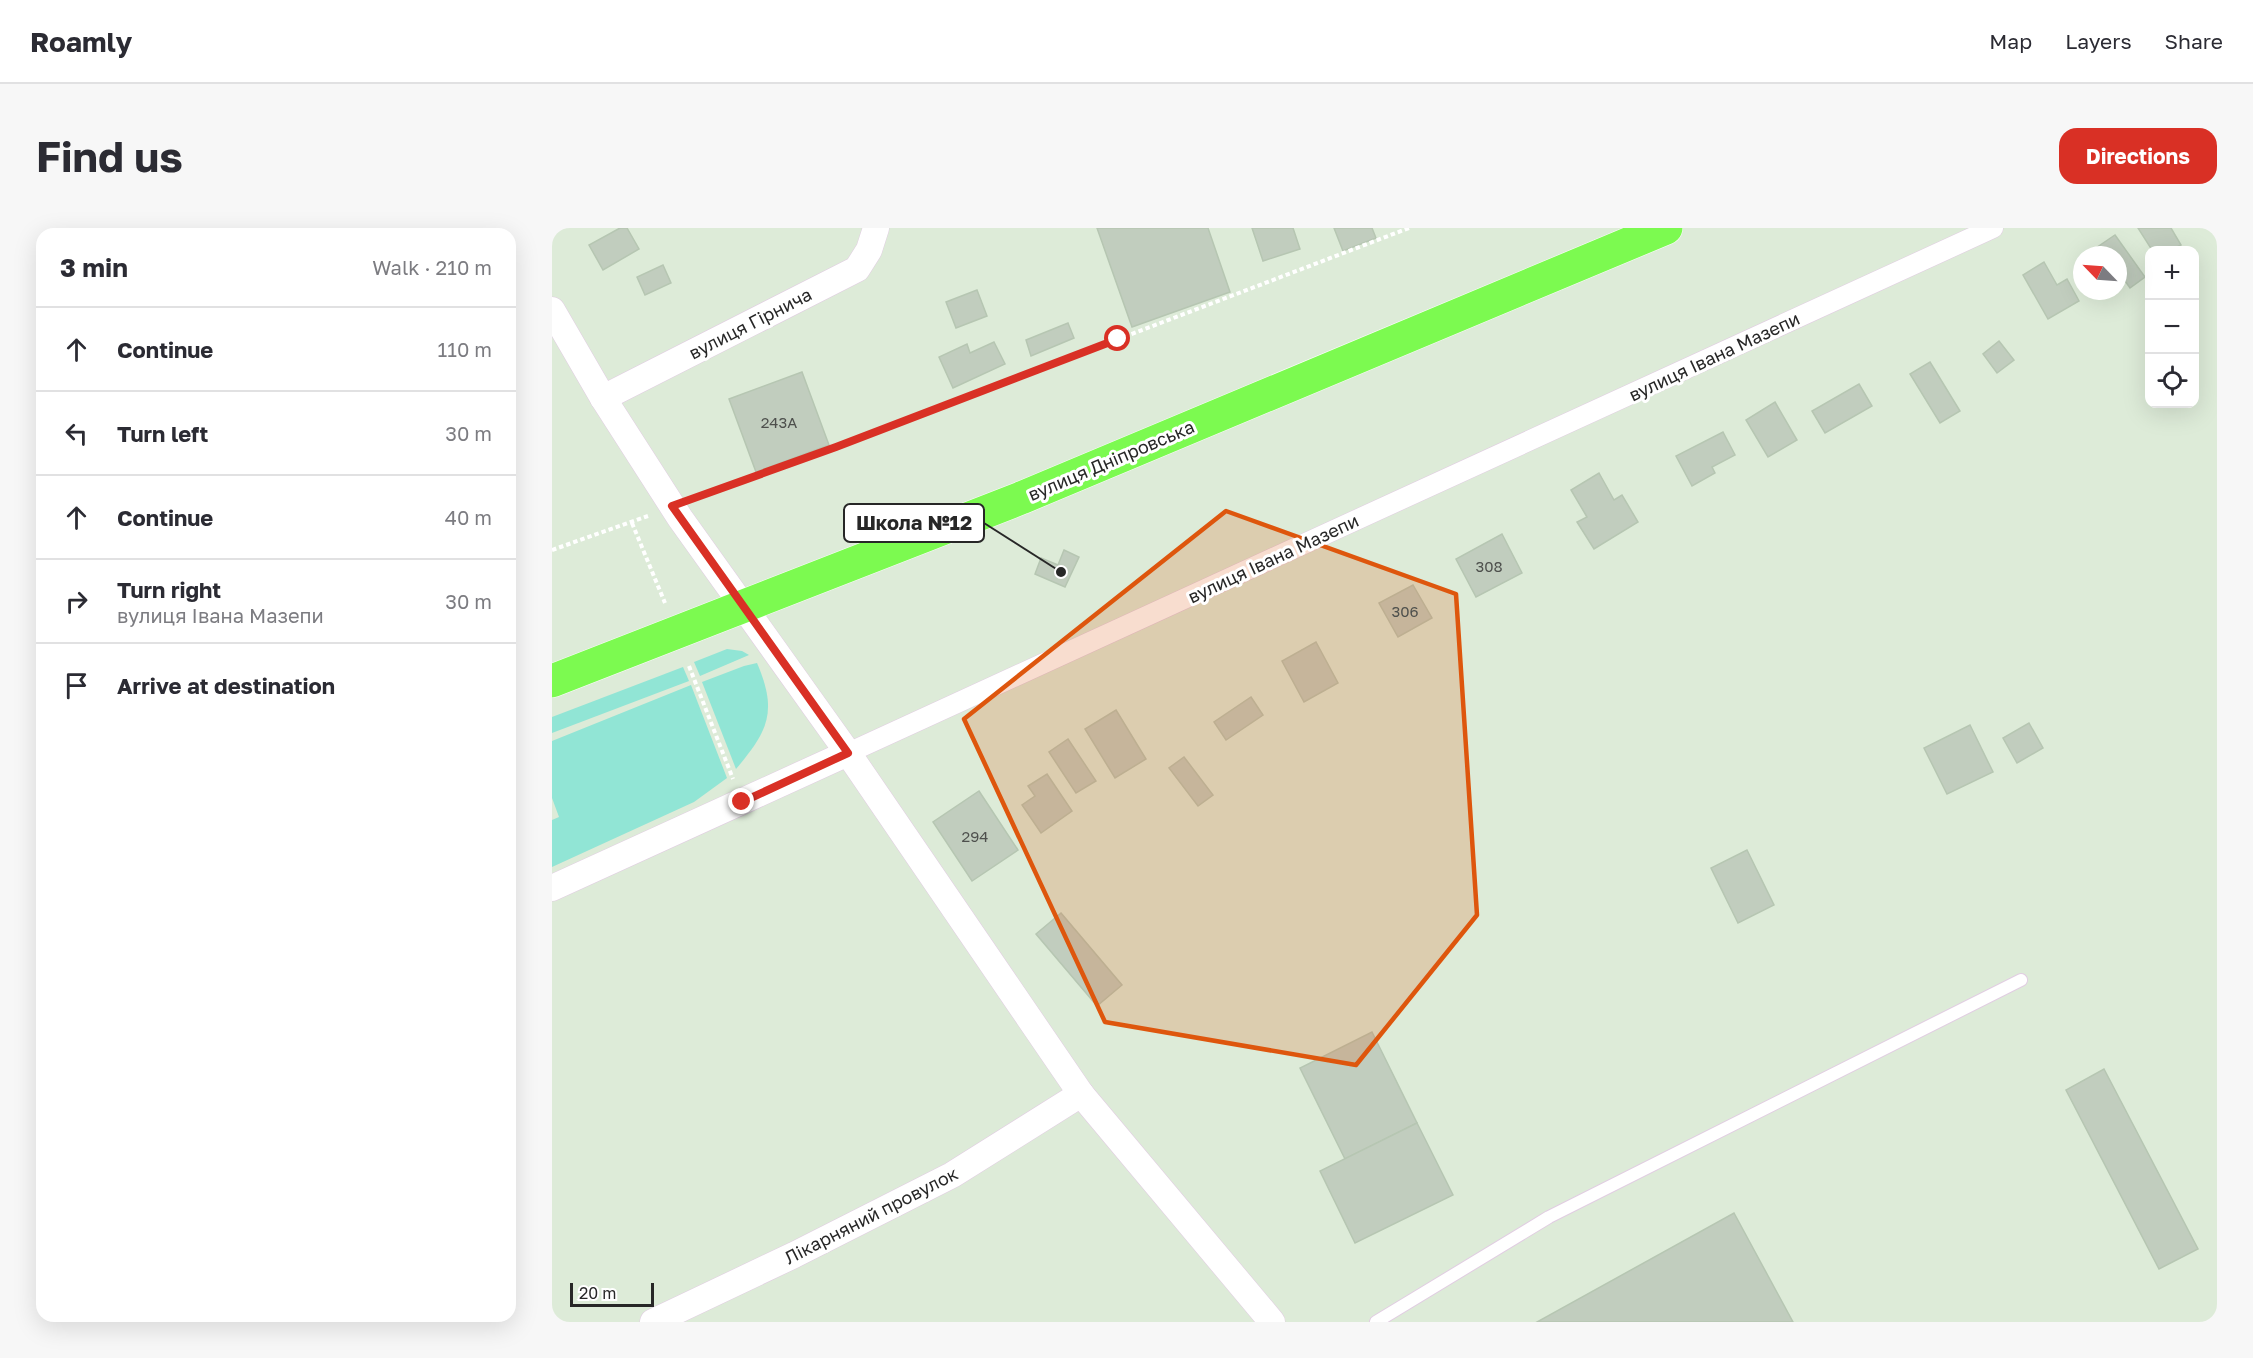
<!DOCTYPE html>
<html lang="en">
<head>
<meta charset="utf-8">
<style>
	body { margin:0; font-family:"Golos Text",sans-serif; background:#f7f7f7; color:#2b2b33 }
	.controls { position:absolute; right:18px; top:18px; display:grid; overflow:hidden; border-radius:12px; box-shadow:0 6px 24px #0002 }
	.controls button { width:54px; height:54px; display:grid; place-items:center; padding:0; border:0; border-bottom:2px solid #e1e1e2; background:#fff; color:#2b2b33; font:30px sans-serif }
	.compass { position:absolute; left:1521px; top:18px; width:54px; height:54px; border-radius:50%; background:#fff; box-shadow:0 6px 24px #0002; rotate:295deg }
	.scale { position:absolute; left:18px; bottom:15px; width:84px; box-sizing:border-box; padding-left:6px; border:3px solid #272727; border-top:0; font-size:16px; line-height:21px; white-space:nowrap; color:#272727; -webkit-text-stroke:4px #fff; paint-order:stroke }
	.stop { position:absolute; width:18px; height:18px; margin:-14px; border:4px solid #d93025; border-radius:50%; background:#fff }
	.stop.end { background:#d93025; border-color:#fff; box-shadow:0 2px 6px #0008 }
	.list { margin:0; padding:0; list-style:none }
	h2 { display:flex; justify-content:space-between; align-items:center; height:78px; margin:0; padding:0 24px; font-size:26px }
	h2 small { font-size:20px; font-weight:400; color:#7c7c81 }
	.list li { display:grid; grid-template-columns:39px 1fr auto; gap:18px; align-items:center; box-sizing:border-box; height:84px; padding:0 24px; border-top:2px solid #e1e1e2 }
	.list b { display:block; font-size:22px; white-space:nowrap }
	.list p { margin:0; font-size:20px; white-space:nowrap; color:#7c7c81 }
	.list em { font-size:20px; font-style:normal; color:#7c7c81 }
	.icon { flex:none; width:33px; height:33px; fill:none; stroke:currentColor; stroke-width:2; stroke-linecap:round; stroke-linejoin:round }
	.map { position:relative; flex:none; width:1665px; height:1094px; overflow:hidden; border-radius:18px }
	header { display:flex; align-items:center; gap:36px; box-sizing:border-box; height:84px; padding:0 30px; background:#fff; border-bottom:2px solid #e1e1e2 }
	header strong { font-size:28px }
	nav { display:flex; gap:33px; margin-inline-start:auto; font-size:21px }
	.intro { display:flex; align-items:center; justify-content:space-between; box-sizing:border-box; height:144px; padding:0 36px }
	h1 { margin:0; font-size:42px }
	.button { padding:15px 27px; border-radius:18px; background:#d93025; color:#fff; font-size:21px; font-weight:700 }
	main { display:flex; gap:36px; padding:0 36px }
	aside { flex:1; background:#fff; border-radius:18px; box-shadow:0 6px 24px #0002 }
	.map>svg:first-child { display:block }
	.green { fill:#91e5d5 }
	.building { fill:#c1cdbe; stroke:#b6c6b2; stroke-width:1.5 }
	.lines { fill:none; stroke-linecap:round; stroke-linejoin:round }
	.service-casing { stroke:#e1cde2; stroke-width:14 }
	.pedestrian-casing { stroke:#e1cde2; stroke-width:21 }
	.minor-casing { stroke:#e1cde2; stroke-width:27 }
	.trunk-casing { stroke:#fff; stroke-width:34 }
	.path { stroke:#fff; stroke-width:4; stroke-dasharray:4.5 3; stroke-linecap:butt }
	.service { stroke:#fff; stroke-width:12 }
	.pedestrian { stroke:#fff; stroke-width:20 }
	.minor { stroke:#fff; stroke-width:26 }
	.trunk { stroke:#7cfa50; stroke-width:33 }
	.route { stroke:#d93025; stroke-width:8 }
	.marked { fill:#de560d; fill-opacity:0.2; stroke:#de560d; stroke-width:4.5; stroke-linejoin:round }
	.labels { text-anchor:middle; dominant-baseline:central; stroke-width:6; stroke-linejoin:round; paint-order:stroke }
	.number-label { font-size:15px; fill:#4e504d }
	.street-label { font-size:18px; fill:#272727; stroke:#fff }
	.leader { fill:none; stroke:#272727; stroke-width:2 }
	.callout-dot { fill:#272727; stroke:#fff; stroke-width:2 }
	.callout { fill:#fff; stroke:#272727; stroke-width:2 }
	.callout-label { font-size:20px; text-anchor:middle; font-weight:bold; fill:#272727 }
</style>
</head>
<body>
<header>
<strong>Roamly</strong>
<nav><a>Map</a><a>Layers</a><a>Share</a></nav>
</header>
<div class="intro"><h1>Find us</h1><a class="button">Directions</a></div>
<main>
<aside>
<h2>3 min<small>Walk · 210 m</small></h2>
<ul class="list">
<li><svg class="icon" aria-label="ahead" viewBox="0 0 24 24"><path d="M12 20V5M6 11l6-6 6 6"/></svg><div><b>Continue</b></div><em>110 m</em></li>
<li><svg class="icon" aria-label="left" viewBox="0 0 24 24"><path d="M17 20v-9H6M10 6l-5 5 5 5"/></svg><div><b>Turn left</b></div><em>30 m</em></li>
<li><svg class="icon" aria-label="ahead" viewBox="0 0 24 24"><path d="M12 20V5M6 11l6-6 6 6"/></svg><div><b>Continue</b></div><em>40 m</em></li>
<li><svg class="icon" aria-label="right" viewBox="0 0 24 24"><path d="M7 20v-9h11M14 6l5 5-5 5"/></svg><div><b>Turn right</b><p>вулиця Івана Мазепи</p></div><em>30 m</em></li>
<li><svg class="icon" aria-label="arrive" viewBox="0 0 24 24"><path d="M6 21V4h12l-3 4 3 4H6"/></svg><div><b>Arrive at destination</b></div></li>
</ul>
</aside>
<div class="map">
<svg width="1665" height="1094" viewBox="0 0 1665 1094">
	<rect width="100%" height="100%" fill="#ddebd8"/>
	<g class="green">
		<polygon points="175,421 190,423 197,427 148,448 142,434"/>
		<path d="M 205,435 C 226,484 216,503 184,541 L 150,454 L 192,438 Z"/>
		<polygon points="131,439 137,453 0,505 0,489"/>
		<polygon points="139,457 175,550 142,574 0,639 0,592 7,589 0,570 0,513"/>
	</g>
	<g class="building">
		<polygon points="68,0 75,0 87,21 51,42 37,17"/>
		<polygon points="545,0 656,0 678,64 580,99"/>
		<polygon points="700,0 741,0 748,21 711,33"/>
		<polygon points="782,0 820,0 824,10 791,23"/>
		<polygon points="1586,0 1619,0 1629,17 1619,22 1600,22"/>
		<polygon points="1563,7 1593,49 1578,60 1566,43 1566,27 1535,26"/>
		<polygon points="1492,34 1505,57 1515,51 1527,73 1496,91 1471,47"/>
		<polygon points="111,37 119,55 93,67 85,49"/>
		<polygon points="425,62 435,88 404,100 394,74"/>
		<polygon points="516,95 522,110 479,128 474,112"/>
		<polygon points="1447,113 1462,132 1445,145 1431,126"/>
		<polygon points="442,114 453,136 401,160 387,129 415,116 418,125"/>
		<polygon points="1378,134 1408,183 1388,195 1358,146"/>
		<polygon points="250,144 277,217 204,244 177,171"/>
		<polygon points="1307,156 1320,178 1273,205 1260,183"/>
		<polygon points="1223,174 1245,212 1216,229 1194,192"/>
		<polygon points="1171,204 1183,227 1160,239 1163,245 1140,258 1124,228"/>
		<polygon points="1047,245 1062,272 1070,267 1086,294 1042,321 1025,294 1035,289 1019,262"/>
		<polygon points="950,306 970,345 924,369 904,331"/>
		<polygon points="512,322 527,329 513,359 483,346 489,330 506,337"/>
		<polygon points="861,357 880,390 846,409 827,375"/>
		<polygon points="764,414 786,455 752,474 730,433"/>
		<polygon points="699,469 711,487 674,512 662,494"/>
		<polygon points="564,482 594,531 563,550 533,501"/>
		<polygon points="1477,495 1491,520 1465,535 1451,510"/>
		<polygon points="1418,497 1441,544 1395,566 1372,520"/>
		<polygon points="516,511 544,553 524,565 497,524"/>
		<polygon points="632,529 661,567 646,578 617,540"/>
		<polygon points="495,546 520,583 489,605 470,577 483,568 476,558"/>
		<polygon points="427,563 466,622 420,653 381,594"/>
		<polygon points="1195,622 1222,677 1186,695 1159,640"/>
		<polygon points="509,685 570,757 545,778 484,706"/>
		<polygon points="820,804 865,895 793,931 748,840"/>
		<polygon points="1552,841 1646,1021 1607,1041 1514,862"/>
		<polygon points="865,895 901,967 803,1015 768,943"/>
		<polygon points="1182,985 1241,1094 985,1094"/>
	</g>
	<g class="lines">
		<g class="service-casing">
			<polyline id="service" points="824,1094 997,989 1469,752"/>
		</g>
		<g class="pedestrian-casing">
			<polyline id="pedestrian" points="296,525 1441,0"/>
		</g>
		<g class="minor-casing">
			<g id="minor">
				<polyline points="0,82 51,170 128,290 296,525 529,866 720,1094"/>
				<polyline points="51,170 305,41 317,22 324,0"/>
				<polyline points="0,660 296,525"/>
				<polyline points="101,1094 242,1027 400,947 529,866"/>
			</g>
		</g>
		<g class="trunk-casing">
			<polyline id="trunk" points="0,453 469,270 1114,0"/>
		</g>
		<g class="path">
			<polyline points="144,269 284,219 857,0"/>
			<polyline points="80,295 113,375"/>
			<polyline points="0,322 96,288"/>
			<polyline points="137,438 181,551"/>
		</g>
		<use href="#service" class="service"/>
		<use href="#pedestrian" class="pedestrian"/>
		<use href="#minor" class="minor"/>
		<use href="#trunk" class="trunk"/>
	</g>
	<g class="lines">
		<polyline class="route" points="190,574 296,525 120,278 284,219 566,111"/>
	</g>
	<path class="marked" d="M 674,283 L 904,366 L 925,687 L 804,837 L 553,794 L 412,491 Z"/>
	<g class="labels">
		<g class="number-label">
			<text x="227" y="194">243А</text>
			<text x="937" y="338">308</text>
			<text x="853" y="383">306</text>
			<text x="423" y="608">294</text>
		</g>
		<g class="street-label">
			<text transform="translate(198 95) rotate(-27)">вулиця Гірнича</text>
			<text transform="translate(1162 128) rotate(-25)">вулиця Івана Мазепи</text>
			<text transform="translate(559 232) rotate(-23)">вулиця Дніпровська</text>
			<text transform="translate(721 330) rotate(-25)">вулиця Івана Мазепи</text>
			<text transform="translate(319 987) rotate(-27)">Лікарняний провулок</text>
		</g>
	</g>
	<path class="leader" d="M509 344L432 295"/>
	<circle class="callout-dot" cx="509" cy="344" r="6"/>
	<rect class="callout" x="292" y="276" width="140" height="38" rx="6"/>
	<g class="callout-label">
		<text x="362" y="302">Школа №12</text>
	</g>
</svg>
<div class="controls">
<button>+</button>
<button>−</button>
<button><svg class="icon" aria-label="locate" viewBox="0 0 24 24"><circle cx="12" cy="12" r="6"/><path d="M12 2v4M12 18v4M2 12h4M18 12h4"/></svg></button>
</div>
<svg class="compass" viewBox="-18 -18 36 36"><path d="M0-13l5 13h-10z" fill="#e53935"/><path d="M0 13l5-13h-10z" fill="#7c7c81"/></svg>
<div class="scale">20 m</div>
<div class="stop" style="left:566px;top:111px"></div>
<div class="stop end" style="left:190px;top:574px"></div>
</div>
</main>
</body>
</html>
